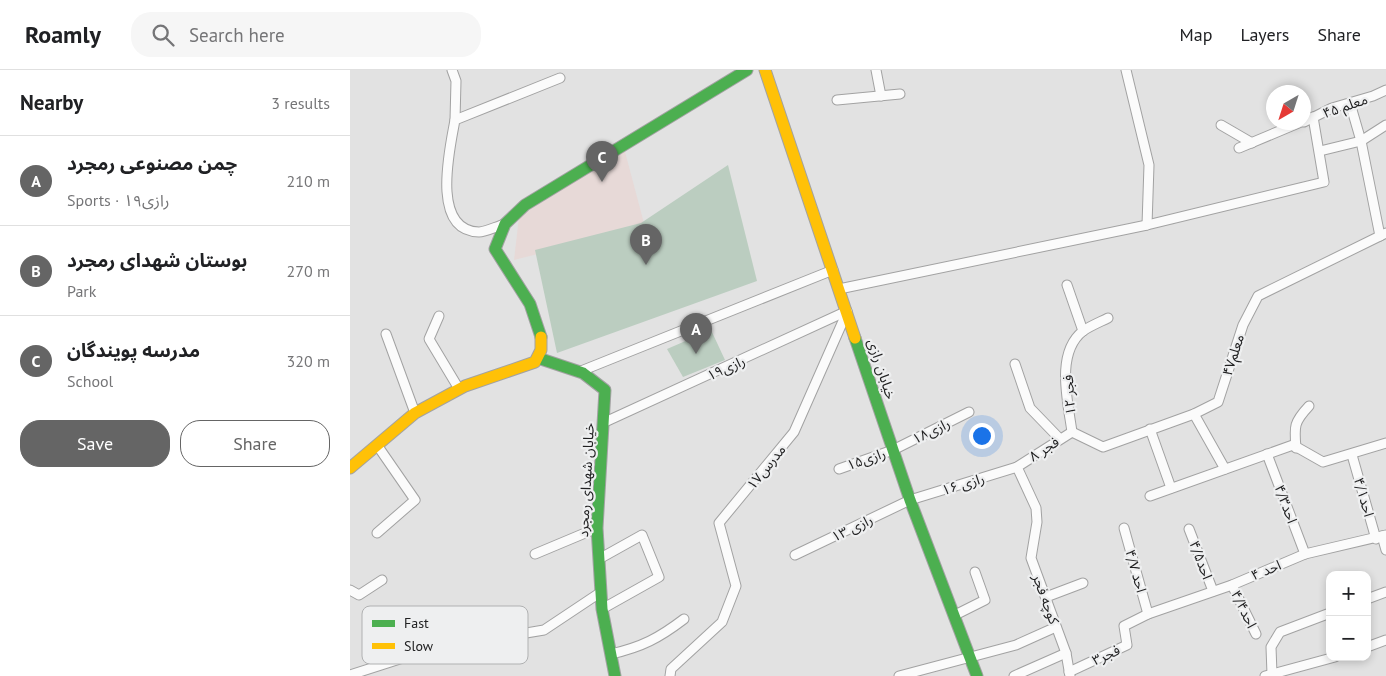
<!DOCTYPE html>
<html lang="en">
<head>
<meta charset="utf-8">
<style>
	body { margin:0; font-family:"PT Sans","Noto Sans Arabic",sans-serif; background:#f6f6f6; color:#202124 }
	.controls { position:absolute; right:15px; bottom:15px; display:grid; overflow:hidden; border-radius:10px; box-shadow:0 2px 8px #0003 }
	.controls button { width:45px; height:45px; display:grid; place-items:center; padding:0; border:0; border-bottom:1px solid #e0e0e0; background:#fff; color:#202124; font:25px sans-serif }
	.compass { position:absolute; left:916px; top:15px; width:45px; height:45px; border-radius:50%; background:#fff; box-shadow:0 2px 8px #0003; rotate:219deg }
	.you { position:absolute; left:631px; top:365px; width:18px; height:18px; margin:-12px; border:4px solid #fff; border-radius:50%; background:#1a73e8; box-shadow:0 0 0 8px #1a73e833 }
	.badge { display:grid; place-items:center; width:32px; height:32px; border-radius:50%; background:#656565; color:#fff; font-size:16px; font-weight:700 }
	.pin { position:absolute; translate:-50% -41px; filter:drop-shadow(0 1px 2px #0008) }
	.pin::after { content:''; position:absolute; top:26px; width:18px; height:15px; background:inherit; clip-path:polygon(0 0,100% 0,50% 100%) }
	.list { margin:0; padding:0; list-style:none }
	h2 { display:flex; justify-content:space-between; align-items:center; height:65px; margin:0; padding:0 20px; font-size:21px }
	h2 small { font-size:16px; font-weight:400; color:#757577 }
	.list li { display:grid; grid-template-columns:32px 1fr auto; gap:15px; align-items:center; box-sizing:border-box; height:90px; padding:0 20px; border-top:1px solid #e0e0e0 }
	.list b { display:block; font-size:19px; white-space:nowrap }
	.list p { margin:0; font-size:16px; white-space:nowrap; color:#757577 }
	.list em { font-size:16px; font-style:normal; color:#757577 }
	.actions { display:flex; gap:10px; padding:15px 20px }
	.actions a { flex:1; padding:11px 0; border:1px solid #656565; border-radius:20px; text-align:center; font-size:18px; color:#656565 }
	.actions .main { background:#656565; color:#fff }
	.icon { flex:none; width:28px; height:28px; fill:none; stroke:currentColor; stroke-width:2; stroke-linecap:round; stroke-linejoin:round }
	.map { position:relative; flex:none; width:1036px; height:606px; overflow:hidden }
	header { display:flex; align-items:center; gap:30px; box-sizing:border-box; height:70px; padding:0 25px; background:#fff; border-bottom:1px solid #e0e0e0 }
	header strong { font-size:24px }
	nav { display:flex; gap:28px; margin-inline-start:auto; font-size:18px }
	.search { width:350px; height:45px; background:#f6f6f6; display:flex; align-items:center; gap:12px; box-sizing:border-box; padding:0 18px; border-radius:20px; color:#757577; font-size:19px }
	main { display:flex }
	aside { flex:1; background:#fff }
	.map>svg:first-child { display:block }
	.education { fill:#e7d9d7 }
	.green { fill:#bbcdc0 }
	.lines { fill:none; stroke-linecap:round; stroke-linejoin:round }
	.street-casing { stroke:#a2a2a2; stroke-width:11 }
	.fast-casing { stroke:#a2a2a2; stroke-width:13 }
	.slow-casing { stroke:#a2a2a2; stroke-width:13 }
	.street { stroke:#fbfbfb; stroke-width:9 }
	.fast { stroke:#4caf50; stroke-width:11 }
	.slow { stroke:#ffc107; stroke-width:11 }
	.labels { text-anchor:middle; dominant-baseline:central; stroke-width:4.5; stroke-linejoin:round; paint-order:stroke }
	.street-label { font-size:14px; fill:#212122; stroke:#eeeff0 }
	.key { fill:#eeeff0; stroke:#b0b1b2; stroke-width:1 }
	.key-label { font-size:14px; fill:#212122 }
</style>
</head>
<body>
<header>
<strong>Roamly</strong>
<div class="search"><svg class="icon" aria-label="search" viewBox="0 0 24 24"><circle cx="10" cy="10" r="6"/><path d="M15 15l6 6"/></svg>Search here</div>
<nav><a>Map</a><a>Layers</a><a>Share</a></nav>
</header>
<main>
<aside>
<h2>Nearby<small>3 results</small></h2>
<ul class="list">
<li><span class="badge">A</span><div><b>چمن مصنوعی رمجرد</b><p>Sports · رازی۱۹</p></div><em>210 m</em></li>
<li><span class="badge">B</span><div><b>بوستان شهدای رمجرد</b><p>Park</p></div><em>270 m</em></li>
<li><span class="badge">C</span><div><b>مدرسه پویندگان</b><p>School</p></div><em>320 m</em></li>
</ul>
<div class="actions"><a class="main">Save</a><a>Share</a></div>
</aside>
<div class="map">
<svg width="1036" height="606" viewBox="0 0 1036 606">
	<rect width="100%" height="100%" fill="#e2e2e2"/>
	<polygon class="education" points="274,78 295,157 164,190 169,147"/>
	<g class="green">
		<polygon points="378,95 407,211 207,283 185,180 291,153"/>
		<polygon points="361,260 375,290 333,307 317,279"/>
	</g>
	<g class="lines">
		<g class="street-casing">
			<g id="street">
				<polyline points="102,0 106,11 105,50"/>
				<polyline points="526,0 531,26"/>
				<polyline points="776,0 799,95 797,155"/>
				<polyline points="487,30 550,24"/>
				<polyline points="1000,33 1011,71 1030,166"/>
				<polyline points="954,52 982,38 1023,26 1036,20"/>
				<polyline points="871,55 902,73"/>
				<polyline points="889,78 951,52"/>
				<polyline points="970,81 1011,71 1036,55"/>
				<path d="M 155,154 C 147,156 136,162 129,162 C 80,161 100,78 105,50 L 210,8"/>
				<polyline points="717,215 733,261"/>
				<polyline points="489,219 797,155 974,112 963,47"/>
				<polyline points="89,246 79,269 109,319"/>
				<polyline points="36,264 65,343"/>
				<polyline points="665,294 680,338 709,368"/>
				<polyline points="231,301 483,200"/>
				<polyline points="844,344 875,399"/>
				<polyline points="255,352 497,241"/>
				<polyline points="800,359 821,418"/>
				<polyline points="722,362 753,377 844,344 868,332 893,255 908,226 1036,163"/>
				<path d="M 722,362 C 718,332 705,283 733,261 C 740,256 750,252 758,248"/>
				<polyline points="27,375 65,430 27,463"/>
				<path d="M 946,378 C 944,356 944,352 959,336"/>
				<polyline points="917,384 955,484"/>
				<polyline points="1002,385 1026,469"/>
				<polyline points="489,399 543,380 619,342"/>
				<polyline points="800,426 943,375 973,392 1036,373"/>
				<polyline points="774,458 798,544"/>
				<polyline points="839,459 863,521"/>
				<polyline points="1032,466 1036,480"/>
				<polyline points="185,484 247,458"/>
				<polyline points="445,485 560,430 667,397"/>
				<polyline points="249,489 292,465 309,507 252,539"/>
				<polyline points="882,515 906,564"/>
				<polyline points="0,520 9,525 32,510"/>
				<polyline points="696,527 733,513"/>
				<polyline points="1017,529 1036,522"/>
				<polyline points="605,545 635,530 625,502"/>
				<polyline points="1017,577 1036,570"/>
				<path d="M 261,584 C 292,577 309,568 334,549"/>
				<polyline points="719,602 777,575 774,556 798,544 882,515 955,484 1036,465"/>
				<polyline points="922,604 921,577 930,562 980,543"/>
				<polyline points="0,605 81,579 194,560 251,522"/>
				<polyline points="320,606 321,599 372,552 386,516 369,453 444,362 497,242"/>
				<polyline points="549,606 666,575 706,557"/>
				<polyline points="664,606 716,583"/>
				<polyline points="720,606 716,583 681,488 687,452 686,438 667,397 722,362"/>
				<polyline points="915,606 985,587"/>
			</g>
		</g>
		<g class="fast-casing">
			<g id="fast">
				<polyline points="191,267 180,234 145,179 155,154 175,135 397,0"/>
				<polyline points="505,268 560,430 627,606"/>
				<polyline points="188,288 233,303 255,320 247,458 252,539 265,606"/>
			</g>
		</g>
		<g class="slow-casing">
			<g id="slow">
				<polyline points="415,0 505,268"/>
				<polyline points="0,398 65,343 115,316 185,292 191,280 191,267"/>
			</g>
		</g>
		<use href="#street" class="street"/>
		<use href="#fast" class="fast"/>
		<use href="#slow" class="slow"/>
	</g>
	<g class="labels">
		<g class="street-label">
			<text transform="translate(995 36) rotate(-19)">معلم ۴۵</text>
			<text transform="translate(883 285) rotate(-72)">معلم۴۷</text>
			<text transform="translate(376 298) rotate(-24)">رازی۱۹</text>
			<text transform="translate(532 299) rotate(72)">خیابان رازی</text>
			<text transform="translate(719 325) rotate(-94)">فجر ۱۲</text>
			<text transform="translate(581 361) rotate(-26)">رازی۱۸</text>
			<text transform="translate(694 379) rotate(-33)">فجر ۸</text>
			<text transform="translate(516 389) rotate(-19)">رازی۱۵</text>
			<text transform="translate(416 397) rotate(-51)">مدرس۱۷</text>
			<text transform="translate(236 410) rotate(-87)">خیابان شهدای رمجرد</text>
			<text transform="translate(613 414) rotate(-17)">رازی ۱۶</text>
			<text transform="translate(1014 427) rotate(74)">احد۴/۱</text>
			<text transform="translate(936 434) rotate(70)">احد۴/۳</text>
			<text transform="translate(502 458) rotate(-26)">رازی ۱۳</text>
			<text transform="translate(851 490) rotate(69)">احد۴/۵</text>
			<text transform="translate(916 500) rotate(-22)">احد ۴</text>
			<text transform="translate(786 501) rotate(74)">احد ۴/۷</text>
			<text transform="translate(696 529) rotate(70)">کوچه فجر</text>
			<text transform="translate(894 539) rotate(64)">احد۴/۴</text>
			<text transform="translate(756 585) rotate(-25)">فجر۳</text>
		</g>
	</g>
	<rect x="12" y="536" width="166" height="58" rx="8" class="key"/>
	<rect x="22" y="550" width="23" height="7" fill="#4caf50"/>
	<rect x="22" y="573" width="23" height="6" fill="#ffc107"/>
	<g class="key-label">
		<text x="54" y="558">Fast</text>
		<text x="54" y="581">Slow</text>
	</g>
</svg>
<div class="controls">
<button>+</button>
<button>−</button>
</div>
<svg class="compass" viewBox="-18 -18 36 36"><path d="M0-13l5 13h-10z" fill="#e53935"/><path d="M0 13l5-13h-10z" fill="#757577"/></svg>
<div class="you"></div>
<div class="pin badge" style="left:346px;top:284px">A</div>
<div class="pin badge" style="left:296px;top:195px">B</div>
<div class="pin badge" style="left:252px;top:112px">C</div>
</div>
</main>
</body>
</html>
